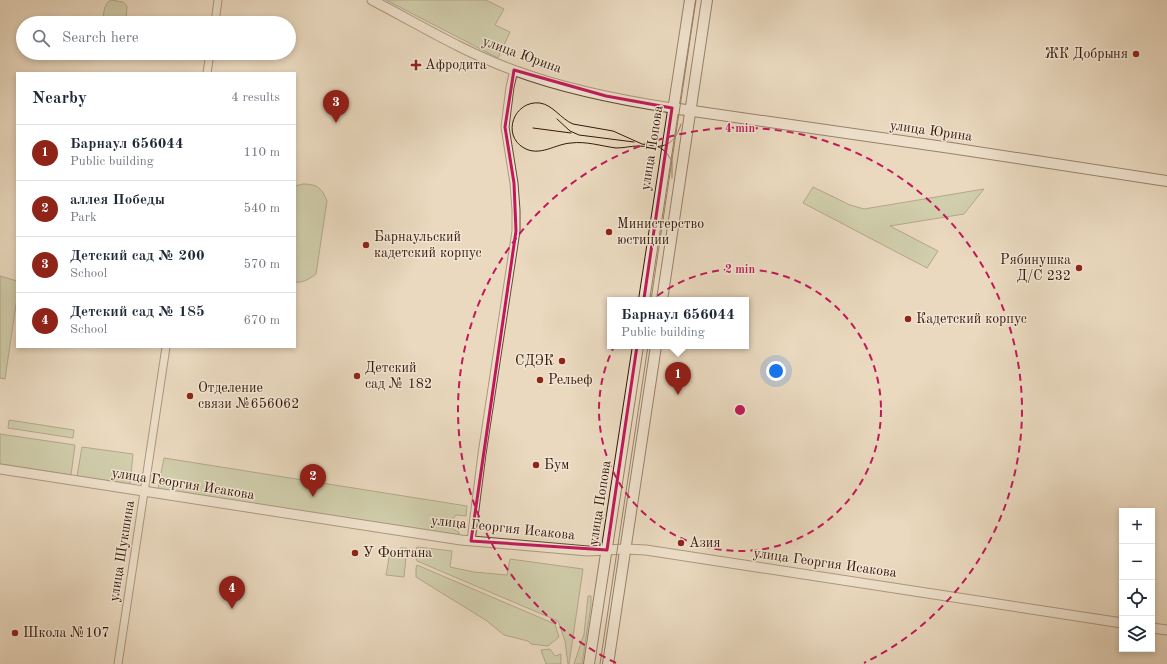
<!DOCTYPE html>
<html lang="en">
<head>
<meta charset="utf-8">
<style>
	body { margin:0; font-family:"Old Standard TT",serif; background:#f6f6f7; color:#1f2937 }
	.controls { position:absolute; right:12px; bottom:12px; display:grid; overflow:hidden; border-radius:0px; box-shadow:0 2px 6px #0003 }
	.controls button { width:36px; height:36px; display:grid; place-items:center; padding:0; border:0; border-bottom:1px solid #e0e1e3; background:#fff; color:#1f2937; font:20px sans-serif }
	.you { position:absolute; left:776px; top:371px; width:14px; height:14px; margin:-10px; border:3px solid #fff; border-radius:50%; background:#1a73e8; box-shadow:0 0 0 6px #1a73e833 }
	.badge { display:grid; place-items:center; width:26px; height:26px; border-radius:50%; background:#8f2418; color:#fff; font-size:13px; font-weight:700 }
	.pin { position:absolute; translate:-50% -33px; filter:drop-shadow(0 1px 2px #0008) }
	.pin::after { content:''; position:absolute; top:21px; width:14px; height:12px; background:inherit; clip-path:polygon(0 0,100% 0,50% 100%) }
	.popup { position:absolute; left:607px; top:297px; width:142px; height:52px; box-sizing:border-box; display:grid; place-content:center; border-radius:0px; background:#fff; filter:drop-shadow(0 1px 3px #0005); font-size:13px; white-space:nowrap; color:#747a83 }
	.popup b { font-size:15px; color:#1f2937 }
	.popup::after { content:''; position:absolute; left:50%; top:100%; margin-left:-8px; border:8px solid transparent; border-top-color:#fff }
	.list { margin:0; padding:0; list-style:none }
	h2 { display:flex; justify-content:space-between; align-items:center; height:52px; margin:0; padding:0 16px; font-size:17px }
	h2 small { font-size:13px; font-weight:400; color:#747a83 }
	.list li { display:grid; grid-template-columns:26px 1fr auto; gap:12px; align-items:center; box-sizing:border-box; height:56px; padding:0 16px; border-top:1px solid #e0e1e3 }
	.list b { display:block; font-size:15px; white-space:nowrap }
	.list p { margin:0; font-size:13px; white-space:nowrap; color:#747a83 }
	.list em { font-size:13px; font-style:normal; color:#747a83 }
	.icon { flex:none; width:22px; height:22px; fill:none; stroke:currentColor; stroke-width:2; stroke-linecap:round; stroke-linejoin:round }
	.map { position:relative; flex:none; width:1167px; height:664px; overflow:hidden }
	.search { position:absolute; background:#fff; box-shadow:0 2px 6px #0003; left:16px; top:16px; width:280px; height:44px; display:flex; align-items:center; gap:10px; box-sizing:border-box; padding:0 14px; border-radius:22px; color:#747a83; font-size:15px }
	.panel { position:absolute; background:#fff; box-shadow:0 2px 6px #0003; left:16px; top:72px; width:280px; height:276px; border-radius:0px }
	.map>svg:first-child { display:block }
	.green { fill:#b4c094; stroke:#766c4e }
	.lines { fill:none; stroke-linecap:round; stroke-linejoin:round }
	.minor-casing { stroke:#644835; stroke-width:9 }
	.tertiary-casing { stroke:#644835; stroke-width:11 }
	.secondary-casing { stroke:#381707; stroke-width:12 }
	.minor { stroke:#f1e6d5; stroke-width:7 }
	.tertiary { stroke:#f1e6d5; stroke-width:9 }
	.secondary { stroke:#f1e6d5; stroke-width:10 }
	.tram { stroke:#381707; stroke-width:1 }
	.marked { fill:none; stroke:#c2185b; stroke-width:3; stroke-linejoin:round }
	.ring { fill:none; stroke:#c2185b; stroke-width:2; stroke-dasharray:7 5 }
	.poi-dot { fill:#8f2418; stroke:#f1e6d5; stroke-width:1.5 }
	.labels { text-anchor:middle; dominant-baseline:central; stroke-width:3; stroke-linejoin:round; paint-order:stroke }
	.poi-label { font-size:14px; fill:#381707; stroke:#f1e6d5; text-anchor:start }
	.street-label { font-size:14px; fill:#381707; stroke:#f1e6d5 }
	.centre { fill:#c2185b; stroke:#f1e6d5; stroke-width:2 }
	.ring-label { font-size:12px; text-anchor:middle; font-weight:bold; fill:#c2185b; stroke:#f1e6d5; stroke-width:3; stroke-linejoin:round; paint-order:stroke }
</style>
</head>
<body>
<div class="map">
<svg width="1167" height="664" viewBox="0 0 1167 664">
	<rect width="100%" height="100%" fill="#ead9bf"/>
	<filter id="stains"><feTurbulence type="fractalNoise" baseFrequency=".005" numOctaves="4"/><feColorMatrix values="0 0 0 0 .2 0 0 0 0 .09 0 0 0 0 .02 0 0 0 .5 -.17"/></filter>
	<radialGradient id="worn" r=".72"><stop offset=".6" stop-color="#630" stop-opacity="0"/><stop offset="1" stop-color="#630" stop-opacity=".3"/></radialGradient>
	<g class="green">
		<path d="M 111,0 L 123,2 L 127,6 L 126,23 L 102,23 C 104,15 103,4 111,0 Z"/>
		<polygon points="386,0 486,0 504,9 495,25 510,32 498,58"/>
		<path d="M 303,184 C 317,184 322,188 327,201 L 316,274 C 309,279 303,283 295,282 L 295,186 Z"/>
		<polygon points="813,187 850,205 864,209 984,189 964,214 890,226 938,251 927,268 803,203"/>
		<polygon points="0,276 17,281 17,298 5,379 0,378"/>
		<polygon points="9,420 74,430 73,438 8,428"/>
		<polygon points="0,434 75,445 71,475 0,464"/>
		<polygon points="82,447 133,454 130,484 77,476"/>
		<path d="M 164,458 L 467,506 L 466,516 L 456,515 L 451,521 C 451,527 453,530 459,532 L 459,535 L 158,489 Z"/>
		<polygon points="417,547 452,551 450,567 474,572 507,575 510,559 583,569 569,664 568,664 565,641 558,621 417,561 415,554"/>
		<polygon points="400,548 407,548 404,577 386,575 390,552 397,554"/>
		<polygon points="417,565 555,624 559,637 548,646 531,644 528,641 504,635 487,621 416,577 416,568"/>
		<polygon points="588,596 591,596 591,605 582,664 574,664 584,634"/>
		<polygon points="550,649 555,656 561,654 561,664 546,664 541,650"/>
	</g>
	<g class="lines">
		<g class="minor-casing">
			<g id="minor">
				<polyline points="215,23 218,0"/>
				<polyline points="207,73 210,53"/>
				<polyline points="471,541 482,454 516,231 516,210 514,183 505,127 510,87 514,70"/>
				<polyline points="118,664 166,347"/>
			</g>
		</g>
		<g class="tertiary-casing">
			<g id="tertiary">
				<path d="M 372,0 C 418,24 464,52 513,70 C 564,89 619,100 672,108"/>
				<polyline points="0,469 461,540 588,551 625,549 646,550 1122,623"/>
				<polyline points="1152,628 1167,630"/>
			</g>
		</g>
		<g class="secondary-casing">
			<g id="secondary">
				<polyline points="672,108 951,148 1167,181"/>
				<polyline points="644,300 690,0"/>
				<polyline points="662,300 707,0"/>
				<polyline points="589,664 638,346"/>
				<polyline points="608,664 656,346"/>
			</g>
		</g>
		<use href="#minor" class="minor"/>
		<use href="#tertiary" class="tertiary"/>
		<use href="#secondary" class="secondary"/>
		<g class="tram">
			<polyline points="557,119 570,131 579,135 634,142"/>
			<polyline points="533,128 571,133"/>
			<path d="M 672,178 L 672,161 L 666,152 L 659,147 L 642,144 L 613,131 L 573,124 C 561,119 553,105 540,103 C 514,100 501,135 524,148 C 540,157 555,144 571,143 C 586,141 601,146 616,148 C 624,148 631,146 638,146 C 660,147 673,150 681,124"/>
			<polyline points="651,300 696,0"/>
			<polyline points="600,664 648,346"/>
		</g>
	</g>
	<path d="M0 0H1167V664H0ZM 514,70 L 606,96 L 672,108 L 607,550 L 471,541 L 516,231 L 514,183 L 505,127 Z" fill="#ead9bf" fill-opacity=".55" fill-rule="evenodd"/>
	<path class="marked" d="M 514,70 L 606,96 L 672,108 L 607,550 L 471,541 L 516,231 L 514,183 L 505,127 Z"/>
	<g class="ring">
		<circle cx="740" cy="410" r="141"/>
		<path d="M616 663A282 282 0 1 1 864 663"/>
	</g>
	<g class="poi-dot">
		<circle cx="1136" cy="54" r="4"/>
		<path d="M414 59h4v4h4v4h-4v4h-4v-4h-4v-4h4z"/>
		<circle cx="609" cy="232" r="4"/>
		<circle cx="366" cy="245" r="4"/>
		<circle cx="1079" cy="268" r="4"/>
		<circle cx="908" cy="319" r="4"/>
		<circle cx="562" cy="361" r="4"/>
		<circle cx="357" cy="376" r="4"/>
		<circle cx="540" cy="380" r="4"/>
		<circle cx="190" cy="396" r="4"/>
		<circle cx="536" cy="465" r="4"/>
		<circle cx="681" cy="543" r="4"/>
		<circle cx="355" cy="553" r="4"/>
		<circle cx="15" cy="633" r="4"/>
	</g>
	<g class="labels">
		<g class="poi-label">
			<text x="1128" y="54" text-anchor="end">ЖК Добрыня</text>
			<text x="425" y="65">Афродита</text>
			<text x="617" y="224">Министерство<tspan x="617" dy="16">юстиции</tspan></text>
			<text x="374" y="237">Барнаульский<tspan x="374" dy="16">кадетский корпус</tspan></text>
			<text x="1071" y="260" text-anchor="end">Рябинушка<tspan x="1071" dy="16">Д/С 232</tspan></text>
			<text x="916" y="319">Кадетский корпус</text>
			<text x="554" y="361" text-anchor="end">СДЭК</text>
			<text x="365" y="368">Детский<tspan x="365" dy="16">сад № 182</tspan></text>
			<text x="548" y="380">Рельеф</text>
			<text x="198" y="388">Отделение<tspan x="198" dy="16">связи №656062</tspan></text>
			<text x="544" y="465">Бум</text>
			<text x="689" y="543">Азия</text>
			<text x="363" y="553">У Фонтана</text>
			<text x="23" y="633">Школа №107</text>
		</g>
		<g class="street-label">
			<text transform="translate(522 55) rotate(20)">улица Юрина</text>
			<text transform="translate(931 131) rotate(8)">улица Юрина</text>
			<text transform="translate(652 148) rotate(-81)">улица Попова</text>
			<text transform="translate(183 484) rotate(9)">улица Георгия Исакова</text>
			<text transform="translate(600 503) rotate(-81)">улица Попова</text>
			<text transform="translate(503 528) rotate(6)">улица Георгия Исакова</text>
			<text transform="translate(122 551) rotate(-81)">улица Шукшина</text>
			<text transform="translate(825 563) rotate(8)">улица Георгия Исакова</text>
		</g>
	</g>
	<circle cx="740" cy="410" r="6" class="centre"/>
	<g class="ring-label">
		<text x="740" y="132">4 min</text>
		<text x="740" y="273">2 min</text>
	</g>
	<rect width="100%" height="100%" filter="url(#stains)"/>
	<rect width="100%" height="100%" fill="url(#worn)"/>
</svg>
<div class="controls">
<button>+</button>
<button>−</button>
<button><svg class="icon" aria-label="locate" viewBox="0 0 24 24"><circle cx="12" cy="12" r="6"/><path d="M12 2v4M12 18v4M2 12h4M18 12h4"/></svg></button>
<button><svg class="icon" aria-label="layers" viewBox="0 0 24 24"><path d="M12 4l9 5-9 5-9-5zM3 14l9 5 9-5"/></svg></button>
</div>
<div class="you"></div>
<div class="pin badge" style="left:678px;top:395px">1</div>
<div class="popup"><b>Барнаул 656044</b>Public building</div>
<div class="pin badge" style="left:313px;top:497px">2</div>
<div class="pin badge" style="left:336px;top:123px">3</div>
<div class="pin badge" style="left:232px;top:609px">4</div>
<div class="search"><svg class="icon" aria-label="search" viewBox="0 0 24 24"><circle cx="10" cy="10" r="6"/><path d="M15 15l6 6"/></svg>Search here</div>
<section class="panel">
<h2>Nearby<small>4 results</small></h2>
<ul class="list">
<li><span class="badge">1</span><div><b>Барнаул 656044</b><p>Public building</p></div><em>110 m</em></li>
<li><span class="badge">2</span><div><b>аллея Победы</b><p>Park</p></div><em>540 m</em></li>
<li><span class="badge">3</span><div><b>Детский сад № 200</b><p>School</p></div><em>570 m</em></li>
<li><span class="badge">4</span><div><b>Детский сад № 185</b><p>School</p></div><em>670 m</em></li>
</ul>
</section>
</div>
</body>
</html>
